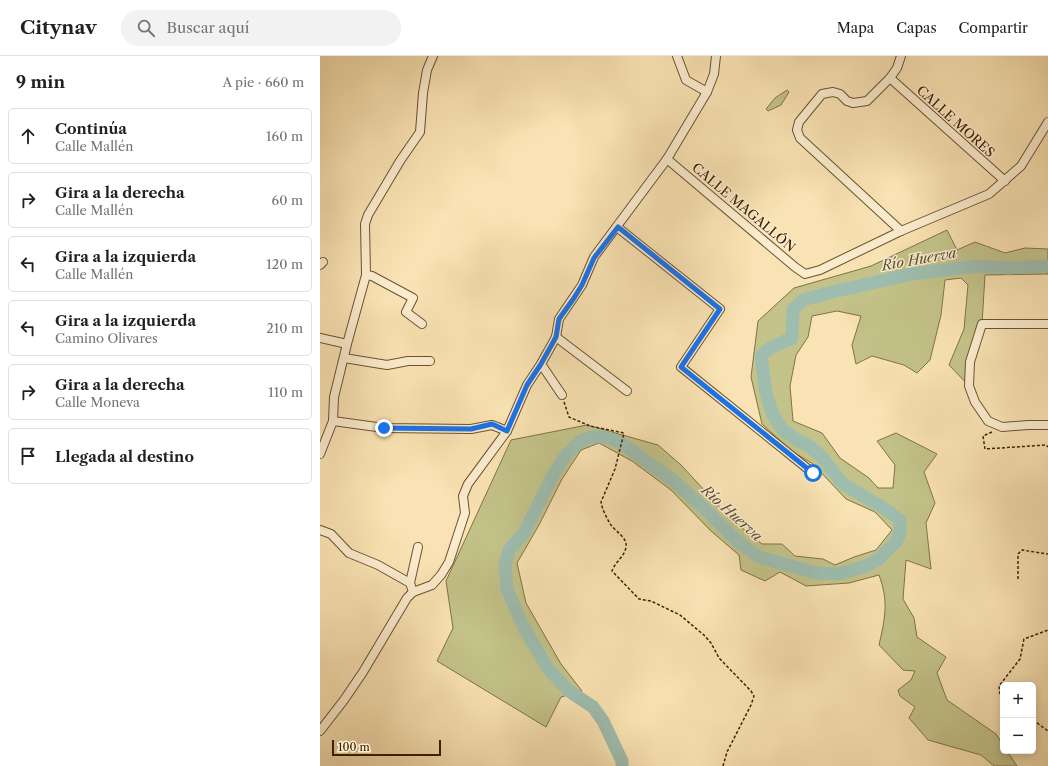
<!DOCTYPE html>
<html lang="es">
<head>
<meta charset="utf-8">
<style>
	body { margin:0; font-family:"Libre Caslon Text",serif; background:#f2f2f2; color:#202124 }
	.controls { position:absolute; right:12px; bottom:12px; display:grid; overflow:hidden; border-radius:6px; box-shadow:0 2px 10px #0003 }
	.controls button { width:36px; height:36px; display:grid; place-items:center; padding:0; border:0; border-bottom:1px solid #e0e0e0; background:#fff; color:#202124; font:20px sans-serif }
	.scale { position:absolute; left:12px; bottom:10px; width:109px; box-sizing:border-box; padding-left:4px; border:2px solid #3d2104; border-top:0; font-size:11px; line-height:14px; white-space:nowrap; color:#3d2104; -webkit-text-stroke:3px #fbecce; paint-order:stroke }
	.stop { position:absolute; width:12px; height:12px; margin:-9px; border:3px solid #1a73e8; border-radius:50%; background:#fff }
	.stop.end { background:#1a73e8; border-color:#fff; box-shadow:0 1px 4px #0008 }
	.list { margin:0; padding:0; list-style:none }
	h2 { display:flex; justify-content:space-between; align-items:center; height:52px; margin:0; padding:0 16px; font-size:17px }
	h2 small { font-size:13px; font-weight:400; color:#757577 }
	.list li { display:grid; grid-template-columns:26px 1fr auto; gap:12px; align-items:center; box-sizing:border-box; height:56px; margin:0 8px 8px; padding:0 8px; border:1px solid #e0e0e0; border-radius:6px }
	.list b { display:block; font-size:15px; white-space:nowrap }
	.list p { margin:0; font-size:13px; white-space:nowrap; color:#757577 }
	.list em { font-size:13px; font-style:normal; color:#757577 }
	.icon { flex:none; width:22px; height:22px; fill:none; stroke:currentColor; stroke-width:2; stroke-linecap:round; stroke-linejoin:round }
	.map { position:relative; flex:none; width:728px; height:710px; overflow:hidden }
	header { display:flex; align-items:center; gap:24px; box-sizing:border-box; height:56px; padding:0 20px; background:#fff; border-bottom:1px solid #e0e0e0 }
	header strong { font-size:19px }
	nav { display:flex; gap:22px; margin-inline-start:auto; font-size:14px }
	.search { width:280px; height:36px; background:#f2f2f2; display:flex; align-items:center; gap:10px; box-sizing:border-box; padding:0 14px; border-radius:22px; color:#757577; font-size:15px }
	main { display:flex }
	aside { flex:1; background:#fff }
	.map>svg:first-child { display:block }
	.green { fill:#c3c289; stroke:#807246 }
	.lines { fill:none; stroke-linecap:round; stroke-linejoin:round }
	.river { stroke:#9ebdaf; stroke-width:13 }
	.minor-casing { stroke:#6c5130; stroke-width:10 }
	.path { stroke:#3d2104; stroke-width:1.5; stroke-dasharray:3 2; stroke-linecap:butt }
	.minor { stroke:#fbecce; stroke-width:8 }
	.route { stroke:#1a73e8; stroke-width:5 }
	.labels { text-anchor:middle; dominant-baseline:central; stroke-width:3; stroke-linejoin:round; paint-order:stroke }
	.street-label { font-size:13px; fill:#3d2104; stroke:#fbecce }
	.water-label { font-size:14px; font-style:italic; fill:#5a5037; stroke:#fbecce }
</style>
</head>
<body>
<header>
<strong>Citynav</strong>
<div class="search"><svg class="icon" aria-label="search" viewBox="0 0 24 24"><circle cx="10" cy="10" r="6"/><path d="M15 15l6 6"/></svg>Buscar aquí</div>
<nav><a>Mapa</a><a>Capas</a><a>Compartir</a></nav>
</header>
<main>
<aside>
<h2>9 min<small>A pie · 660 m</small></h2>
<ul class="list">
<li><svg class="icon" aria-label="ahead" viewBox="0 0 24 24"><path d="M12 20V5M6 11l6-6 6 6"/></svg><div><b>Continúa</b><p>Calle Mallén</p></div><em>160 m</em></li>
<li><svg class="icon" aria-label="right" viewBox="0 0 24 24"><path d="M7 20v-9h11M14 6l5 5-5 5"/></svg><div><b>Gira a la derecha</b><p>Calle Mallén</p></div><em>60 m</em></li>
<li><svg class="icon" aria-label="left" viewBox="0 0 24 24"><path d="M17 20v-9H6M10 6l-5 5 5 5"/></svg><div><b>Gira a la izquierda</b><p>Calle Mallén</p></div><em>120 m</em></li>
<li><svg class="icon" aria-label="left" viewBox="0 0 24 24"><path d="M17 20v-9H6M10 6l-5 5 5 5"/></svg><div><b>Gira a la izquierda</b><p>Camino Olivares</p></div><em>210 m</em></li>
<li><svg class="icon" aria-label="right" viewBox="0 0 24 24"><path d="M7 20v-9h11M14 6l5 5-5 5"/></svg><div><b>Gira a la derecha</b><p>Calle Moneva</p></div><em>110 m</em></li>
<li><svg class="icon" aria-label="arrive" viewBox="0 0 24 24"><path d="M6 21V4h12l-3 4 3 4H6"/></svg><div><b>Llegada al destino</b></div></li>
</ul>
</aside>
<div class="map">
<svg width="728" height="710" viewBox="0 0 728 710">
	<rect width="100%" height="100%" fill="#f9e2b3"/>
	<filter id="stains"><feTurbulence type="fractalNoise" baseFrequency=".005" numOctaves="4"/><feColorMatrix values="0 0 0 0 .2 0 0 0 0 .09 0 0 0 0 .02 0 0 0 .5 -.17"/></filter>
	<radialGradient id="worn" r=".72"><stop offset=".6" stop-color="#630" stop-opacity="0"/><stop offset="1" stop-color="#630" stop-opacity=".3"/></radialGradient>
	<g class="green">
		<polygon points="467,34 469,36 461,49 448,55 446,53 455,42"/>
		<path d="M 627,174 L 637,194 L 655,186 L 685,197 L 705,192 L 728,193 L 728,218 L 665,219 L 662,268 L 649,330 L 629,309 L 644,273 L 648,229 L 641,222 L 625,224 L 621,259 L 610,304 L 597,317 L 584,309 L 552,300 L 536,308 L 532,289 L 541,260 L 517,255 L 492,260 L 488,281 L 476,299 L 470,330 L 473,365 L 502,377 L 520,402 L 549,422 L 558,432 L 573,432 L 575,409 L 557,385 L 576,377 L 617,398 L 604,416 L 615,447 L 606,467 L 611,513 L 586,504 L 583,543 L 594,562 L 597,581 L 626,601 L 617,617 L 627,644 L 676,678 L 683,689 L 683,695 L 687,695 L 697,710 L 674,710 L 661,699 L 608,684 L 589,662 L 595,651 L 580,640 L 578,634 L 591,624 L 595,615 L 583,614 L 559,589 C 565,562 569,546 559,519 L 529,527 L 486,530 L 460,516 L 445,525 L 421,514 L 419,499 L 391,475 L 351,434 L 312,405 L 279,387 L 261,394 L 242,423 L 219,469 L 197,507 L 206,547 L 241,608 L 262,635 L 241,641 L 226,671 L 117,605 L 133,572 L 126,525 L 191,384 L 267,369 L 338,389 L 361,409 L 411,463 L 442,488 L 462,488 L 475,500 L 503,503 L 515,509 L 534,501 L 556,494 L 572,474 L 555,456 L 526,443 L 493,408 L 473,396 L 442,368 L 431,321 L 438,265 L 474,232 L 551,210 Z"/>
	</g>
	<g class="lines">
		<polyline class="river" points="302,710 302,705 283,665 273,651 249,635 229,614 204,572 187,533 185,509 189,494 204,477 234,417 247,398 259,386 273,380 289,382 301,387 354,425 385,453 418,486 439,501 496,517 519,518 546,510 559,503 576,486 580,477 580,464 562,451 523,428 502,401 489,390 477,384 462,373 452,357 446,337 441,300 450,292 472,282 473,254 483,244 508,237 592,218 656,210 689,212 728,210"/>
		<g class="minor-casing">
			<g id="minor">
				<polyline points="357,0 366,24 387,36"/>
				<polyline points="581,0 577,12 570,22 547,45 533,47 527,45 520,38 513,36 502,38 479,66 477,74 480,82 581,175"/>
				<polyline points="570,22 685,125"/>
				<polyline points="347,103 475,211 485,218 500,214 581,175 669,138 701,110 728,66"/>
				<polyline points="297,171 400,253 361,311 493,417"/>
				<polyline points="0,209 3,206"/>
				<polyline points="46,219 52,220 93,242 86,256 102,268"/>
				<polyline points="728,268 662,268 650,306 649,330 655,346 668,365 682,371 708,369 728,369"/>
				<polyline points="236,281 307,335"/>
				<polyline points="0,282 27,288"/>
				<polyline points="24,302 67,309 88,305 110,305"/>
				<polyline points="221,308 242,339"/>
				<polyline points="13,365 64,372 151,373 172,369 187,375"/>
				<polyline points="0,398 13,365 14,341 27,288 46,219 45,168 48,159 80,105 100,76 103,37 107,14 113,0"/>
				<polyline points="0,474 11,478 29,497 58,509 90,527 93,536"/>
				<polyline points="90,527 98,491"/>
				<polyline points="0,675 24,644 43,616 87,542 93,536 112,529 121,519 129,506 145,457 143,440 148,428 187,375 207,329 221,308 236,281 239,263 262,229 274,201 347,103 387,36 394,18 396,0"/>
			</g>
		</g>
		<g class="path">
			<path d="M 244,346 L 249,361 L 270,370 L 304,377 L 295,413 L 281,446 C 282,453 287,463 291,469 C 295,475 308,482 306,491 C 305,500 295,506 292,515 L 319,543 L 331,545 L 360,559 L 385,580 L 391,587 L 399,602 L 431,635 L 434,640 L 431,649 L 407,696 L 403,710"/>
			<polyline points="672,376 663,380 665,393 726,389 728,391"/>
			<polyline points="698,523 698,498 702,494 728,498"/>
			<polyline points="683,642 680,639 679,630 700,603 704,583 728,574"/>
			<polyline points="713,664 728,675"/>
		</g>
		<use href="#minor" class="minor"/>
	</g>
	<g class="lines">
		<polyline class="route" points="64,372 151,373 172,368 187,375 207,329 221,308 236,281 239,263 254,242 262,229 274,202 298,171 400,253 361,311 493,417"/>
	</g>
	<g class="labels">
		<g class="street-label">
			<text transform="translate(636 65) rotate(42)">CALLE MORES</text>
			<text transform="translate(424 151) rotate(40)">CALLE MAGALLÓN</text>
		</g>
		<g class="water-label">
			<text transform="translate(599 203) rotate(-10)">Río Huerva</text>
			<text transform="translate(412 457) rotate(42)">Río Huerva</text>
		</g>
	</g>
	<rect width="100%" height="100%" filter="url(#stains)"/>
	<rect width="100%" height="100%" fill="url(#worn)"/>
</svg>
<div class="controls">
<button>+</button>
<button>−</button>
</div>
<div class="scale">100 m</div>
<div class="stop" style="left:493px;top:417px"></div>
<div class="stop end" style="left:64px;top:372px"></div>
</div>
</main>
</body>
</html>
